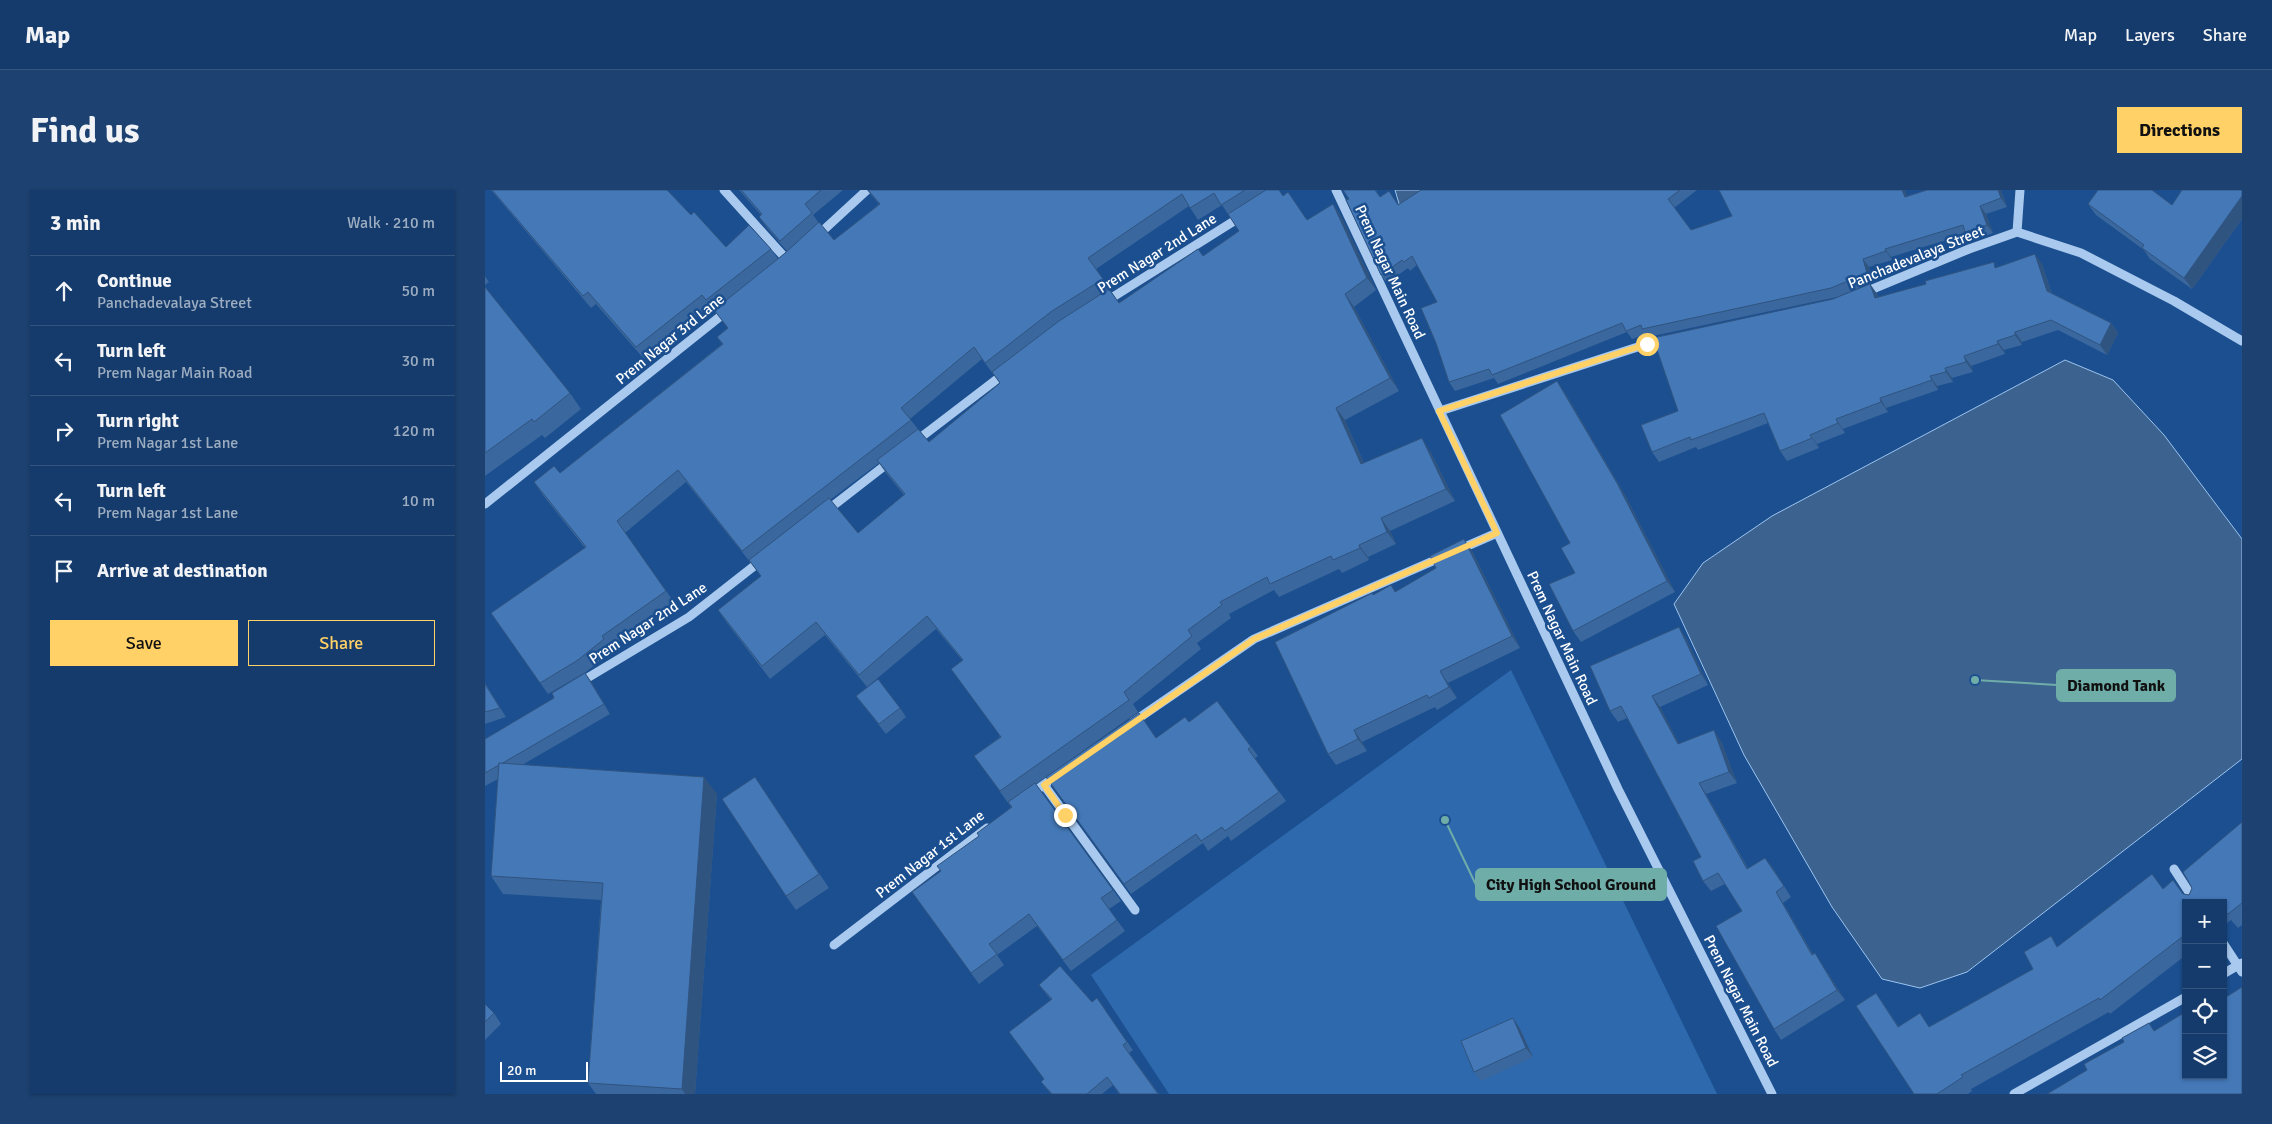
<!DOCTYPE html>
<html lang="en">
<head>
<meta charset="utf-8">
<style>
	body { margin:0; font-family:Signika,sans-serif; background:#1d4271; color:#f1f3f6 }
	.controls { position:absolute; right:15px; bottom:15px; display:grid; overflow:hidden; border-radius:0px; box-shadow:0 1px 4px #0004 }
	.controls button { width:45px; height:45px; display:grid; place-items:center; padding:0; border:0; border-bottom:1px solid #33557e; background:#143b6b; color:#f1f3f6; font:25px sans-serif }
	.scale { position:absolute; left:15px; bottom:12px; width:88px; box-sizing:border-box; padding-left:5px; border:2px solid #fff; border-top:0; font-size:14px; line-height:18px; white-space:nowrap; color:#fff; -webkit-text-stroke:4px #1b4f8f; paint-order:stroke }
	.stop { position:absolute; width:15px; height:15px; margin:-11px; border:4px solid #ffd166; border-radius:50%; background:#fff }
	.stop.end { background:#ffd166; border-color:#fff; box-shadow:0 1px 5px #0008 }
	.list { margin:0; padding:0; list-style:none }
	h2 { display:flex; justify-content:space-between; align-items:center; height:65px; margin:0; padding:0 20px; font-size:21px }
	h2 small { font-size:16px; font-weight:400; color:#9dadc1 }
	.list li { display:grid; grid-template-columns:32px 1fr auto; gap:15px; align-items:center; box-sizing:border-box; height:70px; padding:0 20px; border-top:1px solid #33557e }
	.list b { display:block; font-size:19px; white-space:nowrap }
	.list p { margin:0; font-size:16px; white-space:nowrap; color:#9dadc1 }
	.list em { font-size:16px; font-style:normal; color:#9dadc1 }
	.actions { display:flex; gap:10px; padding:15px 20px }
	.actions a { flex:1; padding:11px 0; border:1px solid #ffd166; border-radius:0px; text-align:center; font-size:18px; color:#ffd166 }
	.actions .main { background:#ffd166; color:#111 }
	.icon { flex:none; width:28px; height:28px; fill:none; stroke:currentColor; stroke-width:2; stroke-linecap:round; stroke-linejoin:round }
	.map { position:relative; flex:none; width:1757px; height:904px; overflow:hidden; border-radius:0px }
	header { display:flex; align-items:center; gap:30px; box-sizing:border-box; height:70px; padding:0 25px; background:#143b6b; border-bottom:1px solid #33557e }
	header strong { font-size:24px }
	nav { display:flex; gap:28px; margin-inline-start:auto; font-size:18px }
	.intro { display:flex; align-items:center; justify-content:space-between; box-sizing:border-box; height:120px; padding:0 30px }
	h1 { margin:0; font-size:35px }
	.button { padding:12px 22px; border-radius:0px; background:#ffd166; color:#111; font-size:18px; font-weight:700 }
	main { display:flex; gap:30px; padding:0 30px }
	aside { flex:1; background:#143b6b; border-radius:0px; box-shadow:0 1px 4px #0004 }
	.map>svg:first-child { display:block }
	.green { fill:#2e69ad }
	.water { fill:#3c6290; stroke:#9cc4f0 }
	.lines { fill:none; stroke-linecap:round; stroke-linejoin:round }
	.minor { stroke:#a9c9ee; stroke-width:9 }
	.wall { fill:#3a679d; fill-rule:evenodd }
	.shaded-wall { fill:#305480 }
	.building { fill:#4478b7; stroke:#305480 }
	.route { stroke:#ffd166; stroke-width:6 }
	.labels { text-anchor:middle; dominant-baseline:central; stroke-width:5; stroke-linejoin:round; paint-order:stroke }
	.street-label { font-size:15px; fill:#fff; stroke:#1b4f8f }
	.leader { fill:none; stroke:#6fada8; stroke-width:2 }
	.callout-dot { fill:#6fada8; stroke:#1b4f8f; stroke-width:2 }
	.callout { fill:#6fada8; stroke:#6fada8; stroke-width:2 }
	.callout-label { font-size:16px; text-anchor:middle; font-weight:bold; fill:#111 }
</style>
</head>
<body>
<header>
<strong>Map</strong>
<nav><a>Map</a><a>Layers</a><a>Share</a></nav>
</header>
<div class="intro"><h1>Find us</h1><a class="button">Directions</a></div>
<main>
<aside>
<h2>3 min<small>Walk · 210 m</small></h2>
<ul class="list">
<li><svg class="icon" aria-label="ahead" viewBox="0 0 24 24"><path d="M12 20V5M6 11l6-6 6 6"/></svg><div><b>Continue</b><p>Panchadevalaya Street</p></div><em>50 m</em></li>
<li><svg class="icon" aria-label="left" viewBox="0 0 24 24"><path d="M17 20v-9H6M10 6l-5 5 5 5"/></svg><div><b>Turn left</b><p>Prem Nagar Main Road</p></div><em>30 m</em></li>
<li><svg class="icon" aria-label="right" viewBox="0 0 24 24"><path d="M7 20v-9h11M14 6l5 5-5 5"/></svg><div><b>Turn right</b><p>Prem Nagar 1st Lane</p></div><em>120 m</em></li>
<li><svg class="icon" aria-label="left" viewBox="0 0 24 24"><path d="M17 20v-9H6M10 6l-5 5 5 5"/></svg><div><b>Turn left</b><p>Prem Nagar 1st Lane</p></div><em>10 m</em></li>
<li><svg class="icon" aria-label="arrive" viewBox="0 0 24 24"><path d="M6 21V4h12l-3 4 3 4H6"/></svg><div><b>Arrive at destination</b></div></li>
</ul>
<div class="actions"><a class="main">Save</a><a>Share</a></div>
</aside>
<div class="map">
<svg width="1757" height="904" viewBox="0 0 1757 904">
	<rect width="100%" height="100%" fill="#1b4f8f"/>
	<polygon class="green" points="1026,480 1232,904 684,904 606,785"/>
	<g class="water">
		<polygon points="910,0 945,0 915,17"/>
		<polygon points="1580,170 1628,190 1679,245 1757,349 1757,569 1482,782 1435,798 1397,789 1347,717 1259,565 1189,414 1218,373 1287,326"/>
	</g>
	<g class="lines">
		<g class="minor">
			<polyline points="239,0 303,71"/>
			<polyline points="851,0 1133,599 1287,904"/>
			<polyline points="1532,42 1535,0"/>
			<polyline points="331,47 382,0"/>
			<polyline points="1378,103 1484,59 1532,42 1596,63 1689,111 1757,151"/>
			<polyline points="620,112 757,26"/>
			<polyline points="955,221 1162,154 1181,150"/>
			<polyline points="431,251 520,183"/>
			<polyline points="0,314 242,121"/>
			<polyline points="340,322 407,270"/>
			<polyline points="973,360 1012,343"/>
			<polyline points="94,493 204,427 278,369"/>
			<polyline points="648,532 769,449 957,367"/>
			<polyline points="559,595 650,720"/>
			<polyline points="546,604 574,584"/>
			<polyline points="1689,679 1711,713"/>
			<polyline points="1738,753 1757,782"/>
			<polyline points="349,755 502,638"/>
			<polyline points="1738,784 1757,773"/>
			<polyline points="1529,904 1701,807"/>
		</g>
	</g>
	<g class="wall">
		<path d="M 6,0 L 182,0 L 206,25 L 241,57 L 286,59 L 293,69 L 302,61 L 282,38 L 274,27 L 276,25 L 254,0 L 358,0 L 328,25 L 334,33 L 349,50 L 394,14 L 382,0 L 794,0 L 798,6 L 823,30 L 848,14 L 856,26 L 891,100 L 869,117 L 914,201 L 860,230 L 879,273 L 945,261 L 970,311 L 905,341 L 911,354 L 883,367 L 884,370 L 857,383 L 854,379 L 794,407 L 789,400 L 744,424 L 746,428 L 712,453 L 716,459 L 648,514 L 653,522 L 551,594 L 636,711 L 624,719 L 640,741 L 586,781 L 552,736 L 512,765 L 519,775 L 494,794 L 427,702 L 456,681 L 526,617 L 489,566 L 515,547 L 477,470 L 451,439 L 382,497 L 340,445 L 285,489 L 242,433 L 233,420 L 276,386 L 265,372 L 201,292 L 140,343 L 189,412 L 125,458 L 127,461 L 101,482 L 63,504 L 6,423 L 100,358 L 57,304 L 49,292 L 75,283 L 237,154 L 232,147 L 243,138 L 230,121 L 229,122 L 225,116 L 159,169 L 111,114 L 106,118 ZM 737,15 L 754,41 L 718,66 L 634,113 L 611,79 L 704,16 L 713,30 ZM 497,169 L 515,193 L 444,252 L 433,239 L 425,229 ZM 394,273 L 401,283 L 419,305 L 373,343 L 345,310 Z"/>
		<polygon points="858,0 891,0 895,7 913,15 936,0 1212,0 1189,18 1206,40 1422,6 1442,0 1516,0 1522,17 1501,24 1508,43 1486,51 1481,44 1406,67 1407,70 1384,77 1388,92 1352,107 1163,147 1161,144 1147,149 1142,142 1013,194 1009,188 970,201 964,192 952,112 932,75 925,81 923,78 902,93 896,85 864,9"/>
		<polygon points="1757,0 1757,29 1707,99 1665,69 1659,60 1611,25 1603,14 1687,15"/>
		<polygon points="1557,74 1567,104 1626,133 1633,143 1622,165 1573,140 1537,152 1537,155 1519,160 1520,164 1486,176 1488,182 1467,188 1468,192 1452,196 1453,200 1401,218 1403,222 1358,239 1360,243 1332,254 1334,258 1302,271 1295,261 1283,233 1213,260 1211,257 1174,272 1167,262 1193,221 1348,109 1385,94 1392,104 1393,107 1512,77"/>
		<polygon points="0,86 4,92 0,95"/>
		<polygon points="0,97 85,203 96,219 60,248 57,245 0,286"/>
		<polygon points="1080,203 1140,305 1190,402 1096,452 1088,441 1090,383"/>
		<polygon points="987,361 1035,458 963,493 972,508 952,520 950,517 877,552 882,561 851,575 843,564 888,405 906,395 911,402"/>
		<polygon points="1201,448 1223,495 1175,517 1194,554 1236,551 1252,593 1221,604 1263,678 1280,668 1288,678 1306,707 1298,713 1328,764 1337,774 1360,810 1296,850 1289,839 1257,721 1240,694 1226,701 1218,691 1216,667 1142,528 1133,532 1125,521"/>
		<polygon points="100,483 107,493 125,524 37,575 232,604 210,904 111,904 103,893 116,710 18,704 6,686 13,589 0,596 0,549 69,508"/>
		<polygon points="0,493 21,527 0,534"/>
		<polygon points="371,506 415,518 421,527 401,544"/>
		<polygon points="732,511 773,566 770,568 801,611 746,651 743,646 723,661 718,653 646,704 561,587 671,548 704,532"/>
		<polygon points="279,601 344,698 311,720 301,706"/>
		<polygon points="1757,632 1757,735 1753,738 1746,730 1738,736 1738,713 1701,713 1701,765 1625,824 1624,822 1486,899 1487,901 1483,904 1429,904 1391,803 1414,837 1445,836 1548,779 1573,756 1678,699 1698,704 1704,705"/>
		<polygon points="554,795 607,812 612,808 648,860 644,863 674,904 634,904 628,895 617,904 566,904 556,892 559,889 524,842 566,810"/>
		<polygon points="0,814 9,823 16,834 0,850"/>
		<polygon points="1034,837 1048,867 996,891 989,882"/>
	</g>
	<g class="shaded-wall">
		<polygon points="1417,0 1420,0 1426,15 1420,7"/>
		<polygon points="1513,0 1516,0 1522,17 1516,8"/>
		<polygon points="1757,6 1757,29 1707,99 1699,88"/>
		<polygon points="848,14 856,26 891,100 882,88"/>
		<polygon points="1495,16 1501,24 1508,43 1502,35"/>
		<polygon points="1400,59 1406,67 1407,70 1401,61"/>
		<polygon points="1550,64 1557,74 1569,111 1562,101"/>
		<polygon points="1378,69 1384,77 1388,92 1382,83"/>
		<polygon points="1385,94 1392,104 1397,118 1390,108"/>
		<polygon points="860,104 869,117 914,201 905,188"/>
		<polygon points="1626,133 1633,143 1622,165 1615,155"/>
		<polygon points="1530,142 1537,152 1537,155 1530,145"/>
		<polygon points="1512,151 1519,160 1520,164 1513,154"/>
		<polygon points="1479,166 1486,176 1488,182 1481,172"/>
		<polygon points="1460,178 1467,188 1468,192 1461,182"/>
		<polygon points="1445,186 1452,196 1453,200 1447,190"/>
		<polygon points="1072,191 1080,203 1140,305 1190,402 1182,391"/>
		<polygon points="1395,208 1401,218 1403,222 1396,212"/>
		<polygon points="851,218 860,230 885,287 876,274"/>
		<polygon points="1351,229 1358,239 1360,243 1353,233"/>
		<polygon points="1325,245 1332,254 1334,258 1327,248"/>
		<polygon points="937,248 945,261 970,311 961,299"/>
		<polygon points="896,328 905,341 911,354 902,342"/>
		<polygon points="979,349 987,361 1035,458 1027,446"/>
		<polygon points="874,355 883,367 884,370 875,358"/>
		<polygon points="1194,437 1201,448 1223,495 1216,484"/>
		<polygon points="955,481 963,493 972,508 964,497"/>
		<polygon points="100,483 107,493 125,524 119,514"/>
		<polygon points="1167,506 1175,517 1200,565 1193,554"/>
		<polygon points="869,540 877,552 882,561 873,549"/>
		<polygon points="1229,540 1236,551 1252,593 1244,582"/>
		<polygon points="219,587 232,604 210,904 200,904 197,899"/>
		<polygon points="1214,593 1221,604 1269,690 1262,679"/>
		<polygon points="1280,668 1288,678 1306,707 1299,696"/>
		<polygon points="1291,702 1298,713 1334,775 1327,765"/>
		<polygon points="1330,763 1337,774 1360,810 1352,800"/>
		<polygon points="1028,828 1034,837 1048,867 1041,858"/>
	</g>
	<g class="building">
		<polygon points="7,0 182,0 206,25 209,22 241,57 264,35 286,59 221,110 217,105 151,157 103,102 98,106"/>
		<polygon points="256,0 336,0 320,14 327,23 295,51 274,27 277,24"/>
		<polygon points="383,0 760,0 736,15 729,3 705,18 697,4 603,68 618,89 567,121 500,173 489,157 416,218 426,230 257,361 193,280 132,331 181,401 117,446 119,449 93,470 55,493 6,423 101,357 49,292 69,276 75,283 238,154 232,147 243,138 229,120 299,64 334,32 349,50 395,14"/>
		<polygon points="781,0 794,0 798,6 803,2 822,30 848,14 882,88 860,104 905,188 851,218 876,274 937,248 961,299 896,328 902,342 874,355 875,358 848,370 846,366 785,394 782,387 735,412 737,415 703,440 707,446 639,502 644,510 515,601 489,566 516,547 466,479 478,470 442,426 374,485 331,432 277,476 233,420 276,386 264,370 344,308 373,343 420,304 392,270 433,239 444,252 515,193 507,182 574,131 624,99 634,113 713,59 718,66 754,41 743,24"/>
		<polygon points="858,0 890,0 895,7 904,1 913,15 936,0 1195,0 1183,9 1206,40 1247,26 1234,0 1417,0 1420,7 1442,0 1513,0 1516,8 1495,16 1502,35 1480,42 1478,35 1400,59 1401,61 1378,69 1382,83 1346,98 1157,139 1156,135 1141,141 1137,133 1007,185 1004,179 964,192 951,153 936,118 952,112 927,66 919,72 917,70 896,85 861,10 864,9"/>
		<polygon points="1613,0 1667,0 1687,15 1697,0 1757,0 1757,6 1699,88 1657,58 1659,55 1603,14"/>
		<polygon points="1550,64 1562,101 1626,133 1615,155 1566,130 1530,142 1530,145 1512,151 1513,154 1479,166 1481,172 1460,178 1461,182 1445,186 1447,190 1395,208 1396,212 1351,229 1353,233 1325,245 1327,248 1295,261 1279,223 1206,250 1205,247 1167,262 1156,235 1193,221 1168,148 1348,109 1385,94 1390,108 1441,94 1440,91 1509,72 1510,78"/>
		<polygon points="0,97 85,203 49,232 47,229 0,263"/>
		<polygon points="1072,191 1132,293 1182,391 1088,441 1064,394 1090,383 1076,358 1085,353 1015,225"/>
		<polygon points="979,349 1027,446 955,481 964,497 944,508 942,505 869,540 873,549 843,564 790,452 887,403 888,405 906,395 910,402 951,378 945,366"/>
		<polygon points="1194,437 1216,484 1167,506 1193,554 1229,540 1244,582 1214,593 1262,679 1280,668 1299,696 1291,702 1327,765 1330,763 1352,800 1289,839 1231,736 1257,721 1233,683 1218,691 1208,671 1216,667 1136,516 1125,521 1105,476"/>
		<polygon points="100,483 119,514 16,574 14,573 14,575 0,583 0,549 69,508 67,503"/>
		<polygon points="393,489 415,518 394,534 371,506"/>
		<polygon points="0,494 15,518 0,522"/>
		<polygon points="732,511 766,557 763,559 794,602 740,641 737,637 716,651 711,644 639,694 561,587 654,523 671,548 700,527 704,532"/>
		<polygon points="14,573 219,587 197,899 103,893 118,693 6,686"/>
		<polygon points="270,587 334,684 301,706 237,609"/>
		<polygon points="550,593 628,700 616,708 632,730 578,770 544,724 504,754 512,764 486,783 427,702 456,681 452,676 494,646 492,643 527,617 523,612"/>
		<polygon points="1757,632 1757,713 1743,724 1738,719 1738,713 1701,713 1701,744 1615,810 1614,808 1476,885 1478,887 1452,904 1429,904 1371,816 1391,803 1413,837 1435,823 1444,837 1548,779 1539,762 1566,746 1572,757 1667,684 1678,699 1688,690 1698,704 1704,705 1707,698 1698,682"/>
		<polygon points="575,776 607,812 612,808 642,852 638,855 673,904 635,904 622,887 602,904 567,904 556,892 559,889 524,842 567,809 554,795"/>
		<polygon points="1757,797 1757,904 1562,904 1602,880 1599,874 1639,852 1637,848 1664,833 1669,841 1697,824 1701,830 1701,885 1738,885 1738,809"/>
		<polygon points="0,814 9,823 0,832"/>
		<polygon points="1028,828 1041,858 989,882 976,851"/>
	</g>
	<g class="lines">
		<polyline class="route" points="580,625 559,595 769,449 1012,343 954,221 1162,154"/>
	</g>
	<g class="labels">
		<g class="street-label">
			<text transform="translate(672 63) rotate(-32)">Prem Nagar 2nd Lane</text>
			<text transform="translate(1431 67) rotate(-22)">Panchadevalaya Street</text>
			<text transform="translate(905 82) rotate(65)">Prem Nagar Main Road</text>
			<text transform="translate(185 149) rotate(-39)">Prem Nagar 3rd Lane</text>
			<text transform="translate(163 433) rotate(-33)">Prem Nagar 2nd Lane</text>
			<text transform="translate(1077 448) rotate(65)">Prem Nagar Main Road</text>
			<text transform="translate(445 664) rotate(-38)">Prem Nagar 1st Lane</text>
			<text transform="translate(1256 811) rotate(63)">Prem Nagar Main Road</text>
		</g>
	</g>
	<path class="leader" d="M1490 490L1572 495M960 630L991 695"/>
	<g class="callout-dot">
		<circle cx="1490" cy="490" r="5"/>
		<circle cx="960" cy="630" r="5"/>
	</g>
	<g class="callout">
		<rect x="1572" y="480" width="118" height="31" rx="5"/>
		<rect x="991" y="679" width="190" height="31" rx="5"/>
	</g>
	<g class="callout-label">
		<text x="1631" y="501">Diamond Tank</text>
		<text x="1086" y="700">City High School Ground</text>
	</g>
</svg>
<div class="controls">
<button>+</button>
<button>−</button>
<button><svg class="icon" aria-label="locate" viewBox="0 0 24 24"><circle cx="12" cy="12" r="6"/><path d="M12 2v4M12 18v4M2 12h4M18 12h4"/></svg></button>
<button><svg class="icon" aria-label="layers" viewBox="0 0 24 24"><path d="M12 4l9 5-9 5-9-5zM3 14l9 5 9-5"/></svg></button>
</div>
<div class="scale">20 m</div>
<div class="stop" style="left:1162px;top:154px"></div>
<div class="stop end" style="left:580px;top:625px"></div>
</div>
</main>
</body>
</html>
